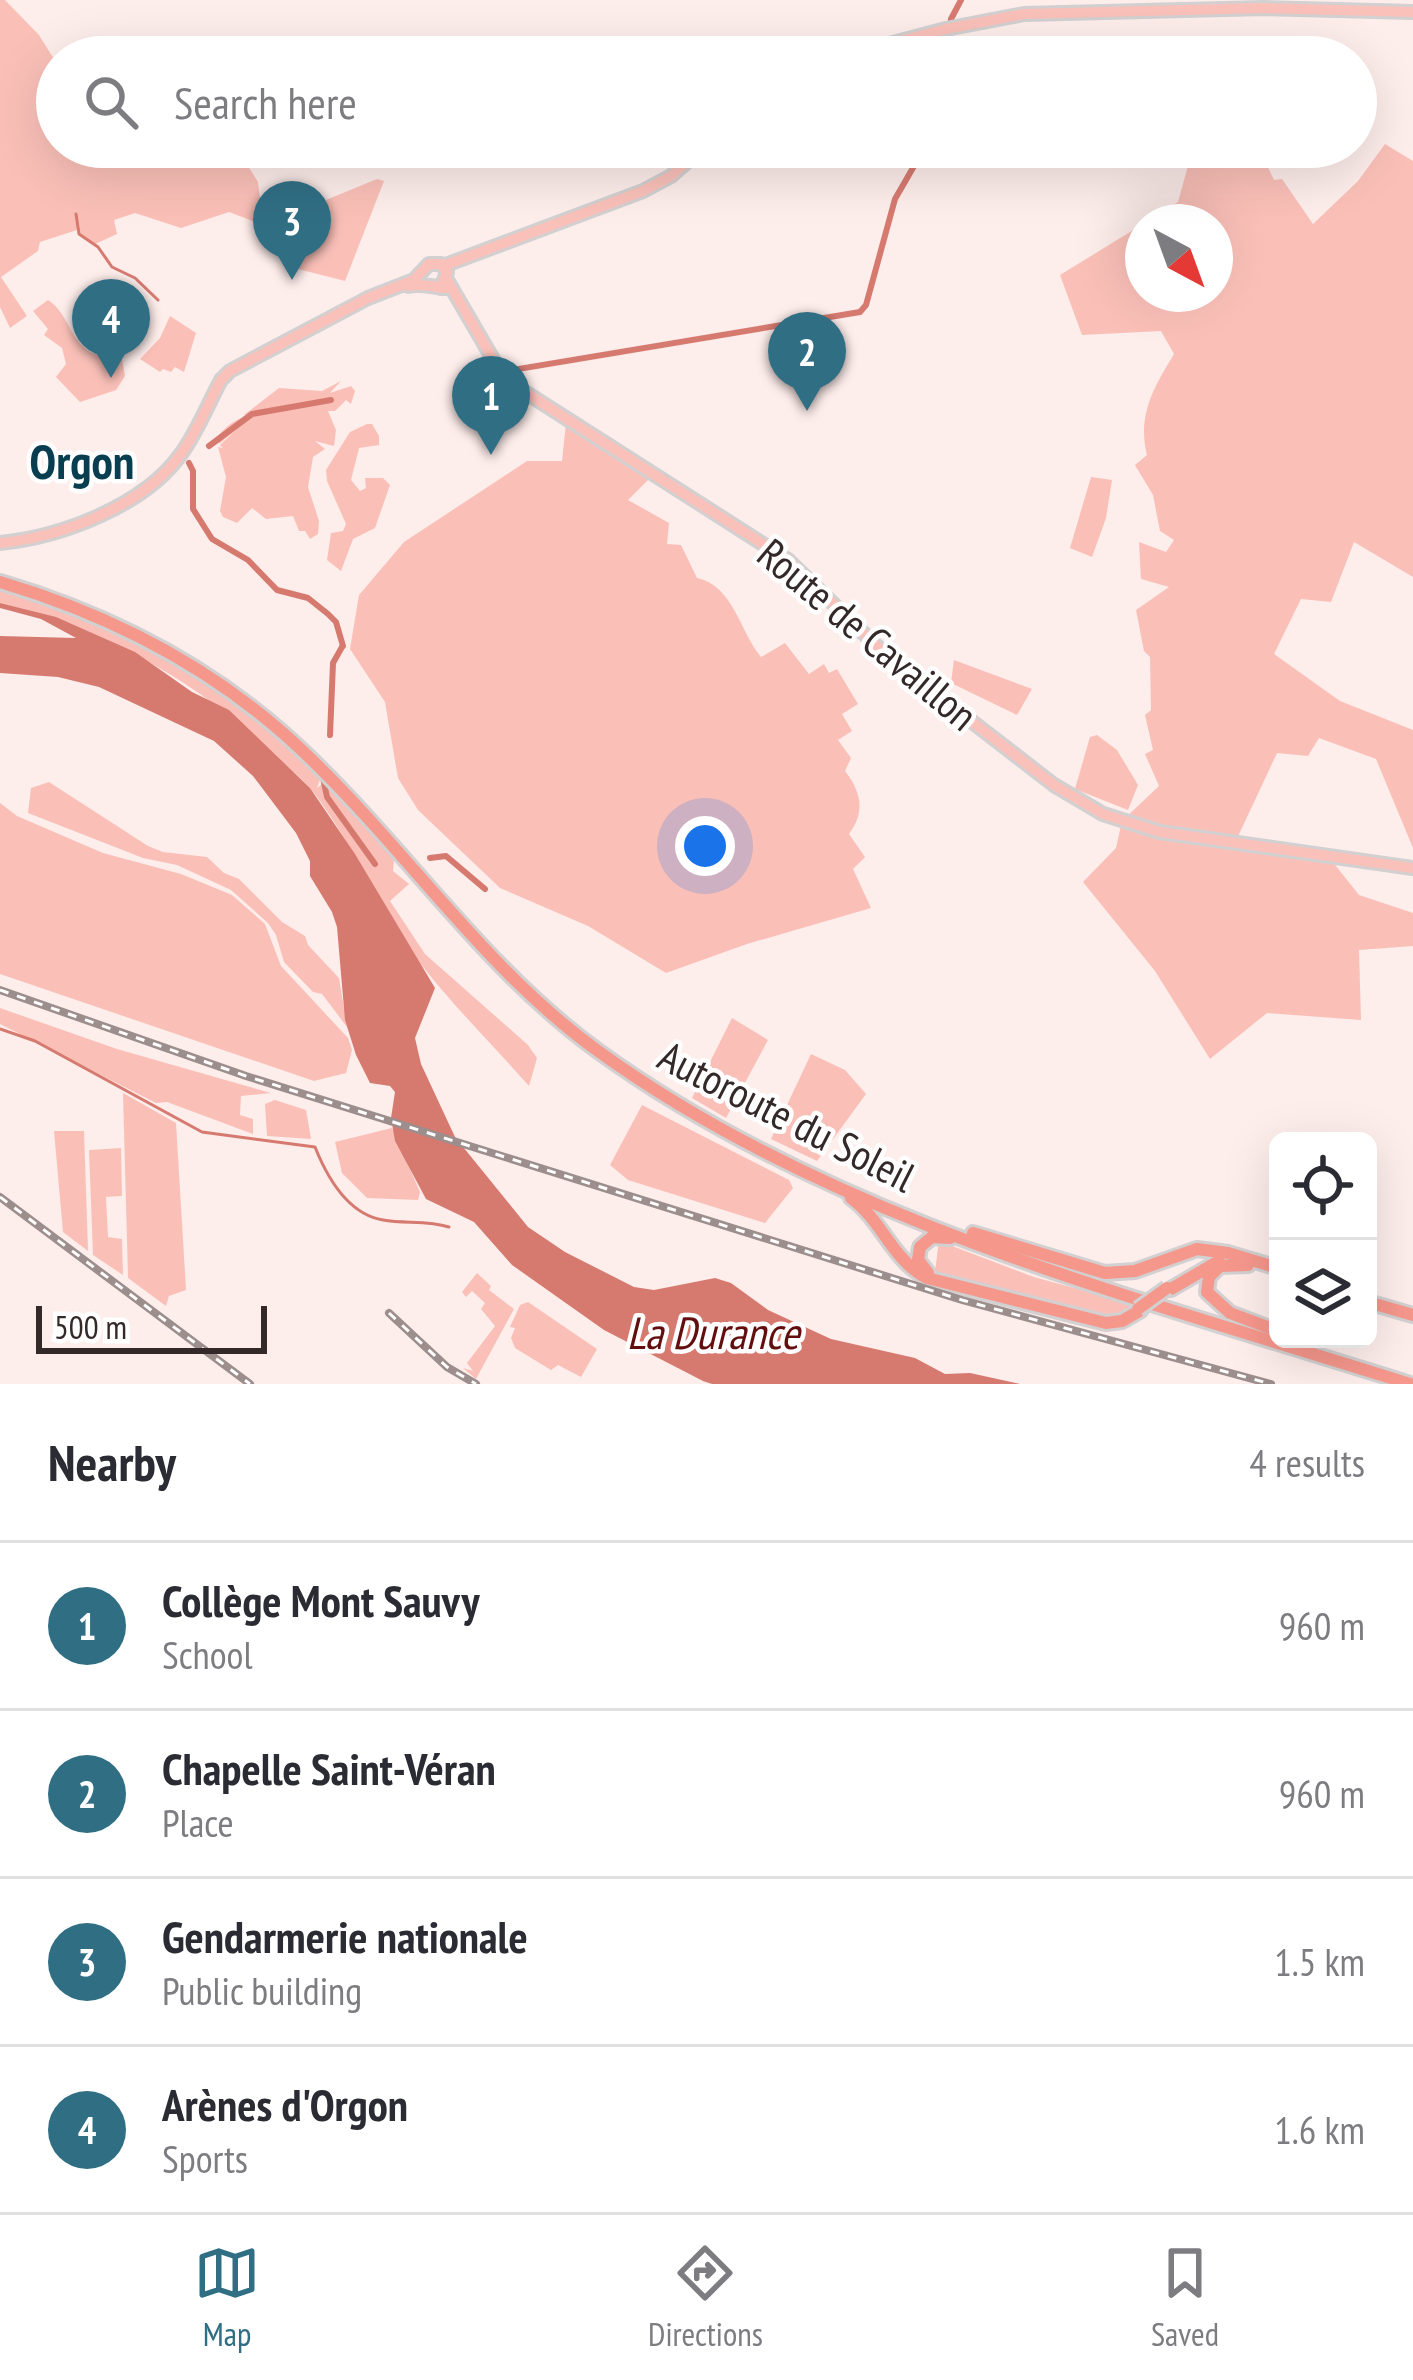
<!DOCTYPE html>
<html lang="en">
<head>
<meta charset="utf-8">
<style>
	body { margin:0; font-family:"PT Sans Narrow",sans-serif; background:#f7f7f7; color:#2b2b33 }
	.controls { position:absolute; right:36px; bottom:36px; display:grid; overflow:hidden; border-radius:18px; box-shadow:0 12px 48px #0002 }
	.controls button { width:108px; height:108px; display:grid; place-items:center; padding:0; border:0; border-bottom:3px solid #e1e1e2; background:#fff; color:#2b2b33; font:60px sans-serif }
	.compass { position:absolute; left:1125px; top:204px; width:108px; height:108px; border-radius:50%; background:#fff; box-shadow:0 12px 48px #0002; rotate:139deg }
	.scale { position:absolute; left:36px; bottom:30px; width:231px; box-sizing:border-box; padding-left:12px; border:6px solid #332928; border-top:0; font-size:33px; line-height:42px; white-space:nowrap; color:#332928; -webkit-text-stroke:9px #fefefe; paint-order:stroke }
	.you { position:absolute; left:705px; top:846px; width:42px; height:42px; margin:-30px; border:9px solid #fff; border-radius:50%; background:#1a73e8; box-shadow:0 0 0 18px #1a73e833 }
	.badge { display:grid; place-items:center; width:78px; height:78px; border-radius:50%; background:#306e84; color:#fff; font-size:39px; font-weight:700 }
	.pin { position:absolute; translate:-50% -99px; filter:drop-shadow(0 3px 6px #0008) }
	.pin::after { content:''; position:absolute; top:63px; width:42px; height:36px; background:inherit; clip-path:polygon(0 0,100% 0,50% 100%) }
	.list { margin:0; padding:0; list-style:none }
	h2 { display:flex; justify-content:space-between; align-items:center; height:156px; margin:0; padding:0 48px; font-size:51px }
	h2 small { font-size:39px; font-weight:400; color:#7c7c81 }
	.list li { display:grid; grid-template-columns:78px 1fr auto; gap:36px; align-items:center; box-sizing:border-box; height:168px; padding:0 48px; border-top:3px solid #e1e1e2 }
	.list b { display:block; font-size:45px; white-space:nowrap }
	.list p { margin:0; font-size:39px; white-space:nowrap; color:#7c7c81 }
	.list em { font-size:39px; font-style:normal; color:#7c7c81 }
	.icon { flex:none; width:66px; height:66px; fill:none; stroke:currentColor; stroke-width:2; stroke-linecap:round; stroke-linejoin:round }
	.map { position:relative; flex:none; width:1413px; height:1384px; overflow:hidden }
	.search { position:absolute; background:#fff; box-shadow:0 12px 48px #0002; left:36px; right:36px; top:36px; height:132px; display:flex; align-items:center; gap:30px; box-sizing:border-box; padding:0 42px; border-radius:66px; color:#7c7c81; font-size:45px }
	.sheet { height:828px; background:#fff }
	nav { display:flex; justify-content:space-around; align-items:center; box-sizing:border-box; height:168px; border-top:3px solid #e1e1e2; background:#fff; font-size:33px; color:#7c7c81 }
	nav a { display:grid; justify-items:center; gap:6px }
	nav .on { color:#306e84 }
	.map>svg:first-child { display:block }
	.green { fill:#fac0b8 }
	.water { fill:#d67a70 }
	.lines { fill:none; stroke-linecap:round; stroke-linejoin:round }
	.stream { stroke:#d67a70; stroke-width:3 }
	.canal { stroke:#d67a70; stroke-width:6 }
	.primary-casing { stroke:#d2d0d0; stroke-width:16 }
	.motorway-casing { stroke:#d2d0d0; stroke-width:18 }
	.primary { stroke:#fac1ba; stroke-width:10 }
	.motorway { stroke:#f6978c; stroke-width:12 }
	.rail-casing { stroke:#9b8e8c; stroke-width:8 }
	.rail { stroke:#fefefe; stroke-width:3; stroke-dasharray:9; stroke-linecap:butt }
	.motorway-bridge-casing { stroke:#d2d0d0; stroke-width:18; stroke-linecap:butt }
	.motorway-bridge { stroke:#f6978c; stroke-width:12 }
	.labels { text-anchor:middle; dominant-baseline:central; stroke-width:9; stroke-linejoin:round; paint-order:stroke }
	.street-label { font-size:42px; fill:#332928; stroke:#fefefe }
	.water-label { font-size:45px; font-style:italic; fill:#620e0e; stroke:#fefefe }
	.quarter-label { font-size:48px; font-weight:bold; fill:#083e4f; stroke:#fefefe }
</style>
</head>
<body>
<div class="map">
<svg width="1413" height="1384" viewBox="0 0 1413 1384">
	<rect width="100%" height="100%" fill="#fdedeb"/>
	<g class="green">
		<polygon points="0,0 5,0 39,35 57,64 57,147 236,147 258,182 263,225 229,212 181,228 135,213 114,220 117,234 93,245 77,230 40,242 38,251 1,277 27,316 10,328 0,307"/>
		<path d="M 1385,144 L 1413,161 L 1413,577 L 1354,542 L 1331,602 L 1301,599 L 1274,654 L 1340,701 L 1413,730 L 1413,848 L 1376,759 L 1319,738 L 1308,756 L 1277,753 L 1233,847 L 1332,861 L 1359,895 L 1413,913 L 1413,946 L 1359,950 L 1361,1020 L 1267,1013 L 1210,1059 L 1155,971 L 1083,882 L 1116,848 L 1122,821 L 1159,786 L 1145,754 L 1153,750 L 1145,715 L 1151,710 L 1150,657 L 1144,651 L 1136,610 L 1169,587 L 1141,579 L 1139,542 L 1166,552 L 1174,540 L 1160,531 L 1153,495 L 1135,465 L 1147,455 C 1137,415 1154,387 1174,354 L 1161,331 L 1082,335 L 1060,275 L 1143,224 L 1143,294 L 1215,294 L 1215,222 L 1145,222 L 1178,202 L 1192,151 L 1267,165 L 1274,180 L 1282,179 L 1313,224 L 1358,181 Z"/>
		<polygon points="377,179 384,181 345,281 286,266 284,262 326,200"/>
		<path d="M 48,300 C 71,315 69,345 97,355 L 114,343 L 121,354 L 125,376 L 116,390 L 80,402 L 56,377 L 66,364 L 62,348 L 44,335 L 48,329 L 33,311 Z"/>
		<polygon points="170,316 196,333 184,372 175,367 171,372 163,369 160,372 140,359 160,338"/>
		<path d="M 341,381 L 330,393 L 351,386 L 355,391 L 351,404 L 346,400 L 335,411 L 328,411 L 336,430 L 334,446 L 315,441 L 325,449 L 313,457 L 308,487 L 319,521 L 318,534 L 310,539 L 305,531 L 299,531 L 293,516 L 266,519 L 252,508 L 237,523 L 223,517 L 220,511 L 226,477 L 218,447 L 223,448 L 220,445 L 238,428 L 219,444 L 217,437 C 231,421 238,418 257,414 L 244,415 L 279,388 L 322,391 Z"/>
		<path d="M 566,423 L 651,477 L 628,500 L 669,523 L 667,544 L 681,545 L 697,578 C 733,585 740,632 761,657 L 785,643 L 809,674 L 824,664 L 829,673 L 837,669 L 858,704 L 842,714 L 852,731 L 838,740 L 851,758 L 845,771 C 862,793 865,812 849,834 L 865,857 L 853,869 L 871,908 L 747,944 L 666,973 L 588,926 L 500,888 L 418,810 L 398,778 L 385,702 L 350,649 L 359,595 L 404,542 L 527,461 L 562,461 Z"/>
		<polygon points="367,424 372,424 379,436 379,445 359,448 351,480 360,491 366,488 365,478 383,478 390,485 375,528 353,539 341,571 327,560 331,533 343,531 346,524 327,481 326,470 350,432"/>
		<polygon points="1091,477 1112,480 1106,518 1092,557 1070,548"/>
		<path d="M 0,588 C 123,626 230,685 321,777 L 317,788 L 326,781 L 394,859 L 393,871 L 409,884 L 390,901 L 425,954 L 528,1045 L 537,1058 L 529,1086 C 494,1046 453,1006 420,963 C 381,910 355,847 314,793 C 301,777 283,763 268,749 C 190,677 104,630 0,603 Z"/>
		<polygon points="954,660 1032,689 1017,715 951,683"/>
		<polygon points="1097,735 1117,750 1138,785 1128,810 1075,789 1090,737"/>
		<polygon points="49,782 148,846 163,852 207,857 224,873 239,879 282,922 305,936 308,945 339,978 347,1027 322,994 313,992 284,962 276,935 268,923 231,890 177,865 143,858 28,813 31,788"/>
		<polygon points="0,803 17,816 103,853 181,874 232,895 265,924 281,966 348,1038 352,1050 346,1073 314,1081 0,974"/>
		<polygon points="0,1008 117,1049 271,1093 241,1096 240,1115 253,1119 253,1134 167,1102 156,1103 0,1024"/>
		<polygon points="732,1018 768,1040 726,1118 692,1098"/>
		<polygon points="811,1054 845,1070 866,1094 817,1161 771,1139"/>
		<polygon points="123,1093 176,1123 186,1290 169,1296 166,1306 128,1278"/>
		<polygon points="275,1100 306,1110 311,1139 267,1136 265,1104"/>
		<polygon points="642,1105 789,1180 793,1188 765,1223 628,1180 610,1165"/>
		<polygon points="392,1128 420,1192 418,1200 367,1198 342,1173 335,1142"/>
		<polygon points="54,1131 84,1131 88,1251 63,1232"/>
		<polygon points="121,1148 122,1196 106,1197 108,1237 122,1239 123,1275 93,1255 89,1150"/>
		<polygon points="939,1241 1034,1277 1136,1305 1110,1318 935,1271"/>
		<polygon points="477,1273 491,1286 489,1290 514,1309 476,1379 463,1368 473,1371 467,1363 495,1326 481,1309 485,1303 472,1291 466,1297 462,1292"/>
		<polygon points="528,1302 597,1349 581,1377 558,1365 551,1370 515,1348 511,1338 515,1328 510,1327 520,1305"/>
	</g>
	<polygon class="water" points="0,603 56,617 135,652 192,692 229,710 310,788 355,854 435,988 415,1038 421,1064 455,1137 528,1227 565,1252 634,1287 654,1290 715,1278 731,1283 768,1310 831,1339 915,1358 945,1374 970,1373 1020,1384 712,1384 703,1381 604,1330 512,1265 474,1222 426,1199 395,1141 391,1118 395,1092 390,1086 370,1083 356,1055 345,1020 337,927 332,912 310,876 310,861 296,833 253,776 214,741 99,687 58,677 0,673 0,636 76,638 41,619 0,608"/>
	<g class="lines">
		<g class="stream">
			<polyline points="76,214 79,234 98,247 112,267 135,278 158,300"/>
			<path d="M 0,1029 L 35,1041 L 202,1132 L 315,1147 C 327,1177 347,1214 383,1220 C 405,1224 427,1220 449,1227"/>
		</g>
		<g class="canal">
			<polyline points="947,57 951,19 961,0"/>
			<polyline points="506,371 860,312 866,305 895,199 925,147"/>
			<polyline points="209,446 252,414 331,400"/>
			<polyline points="189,463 193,471 193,509 212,539 248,560 277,590 308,598 328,614 336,622 343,646"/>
			<polyline points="330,735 333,663 342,647"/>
			<polyline points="323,778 327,797 375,864"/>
			<polyline points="430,858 446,856 485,889"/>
		</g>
		<g class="primary-casing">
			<g id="primary">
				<polyline points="840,57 946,29 1024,14 1264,8 1413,12"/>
				<polyline points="443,266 643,191 671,176 704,147"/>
				<polyline points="447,280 497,366 514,385 788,560 887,656 1054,785 1103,814 1160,832 1413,868"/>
				<path d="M 408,286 C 420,283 433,287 446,288"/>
				<path d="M 0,543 C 61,537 144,506 181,454 C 197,432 208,404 221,380 L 230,371 L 368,298 L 414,280 L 429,264 L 441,264 L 447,272 L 441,288"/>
			</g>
		</g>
		<g class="motorway-casing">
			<g id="motorway">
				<path d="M 0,582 C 118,617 224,673 312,760 C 411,856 486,970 598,1051 C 834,1222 1136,1297 1410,1384"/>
				<path d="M 851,1198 C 881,1219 893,1261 927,1278 L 1106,1323 L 1122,1321 L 1141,1310"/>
				<polyline points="973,1233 1105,1273 1135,1271 1197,1249 1228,1253 1278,1268"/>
				<polyline points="1248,1265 1220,1266 1209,1277 1207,1292 1230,1313 1278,1331"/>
				<polyline points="928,1273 918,1260 920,1247 932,1237 950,1238"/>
				<polyline points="1171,1289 1219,1261"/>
				<polyline points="1368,1302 1413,1315"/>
			</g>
		</g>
		<use href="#primary" class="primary"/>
		<use href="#motorway" class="motorway"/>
		<g class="rail-casing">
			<g id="rail">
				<polyline points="0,990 246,1076 962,1300 1271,1384"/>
				<polyline points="0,1197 250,1384"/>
				<polyline points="389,1313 447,1367 476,1384"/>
			</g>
		</g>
		<use href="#rail" class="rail"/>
		<g class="motorway-bridge-casing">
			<polyline id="motorway-bridge" points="1138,1309 1167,1288"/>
		</g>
		<use href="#motorway-bridge" class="motorway-bridge"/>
	</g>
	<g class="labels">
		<g class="street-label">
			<text transform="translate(868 634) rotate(40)">Route de Cavaillon</text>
			<text transform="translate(787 1116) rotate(27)">Autoroute du Soleil</text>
		</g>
		<g class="water-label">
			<text x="713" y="1332">La Durance</text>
		</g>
		<g class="quarter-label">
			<text x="82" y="461">Orgon</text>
		</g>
	</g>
</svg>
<div class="controls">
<button><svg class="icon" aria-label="locate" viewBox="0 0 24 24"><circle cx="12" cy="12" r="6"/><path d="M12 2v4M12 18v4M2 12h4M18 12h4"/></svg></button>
<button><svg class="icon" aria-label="layers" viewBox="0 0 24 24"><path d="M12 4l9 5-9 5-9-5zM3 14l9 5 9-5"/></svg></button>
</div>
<svg class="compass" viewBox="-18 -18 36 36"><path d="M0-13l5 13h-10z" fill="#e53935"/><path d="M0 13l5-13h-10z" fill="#7c7c81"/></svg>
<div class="scale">500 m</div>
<div class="you"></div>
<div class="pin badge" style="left:491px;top:455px">1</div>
<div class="pin badge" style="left:807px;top:411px">2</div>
<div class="pin badge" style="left:292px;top:280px">3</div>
<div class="pin badge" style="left:111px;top:378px">4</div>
<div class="search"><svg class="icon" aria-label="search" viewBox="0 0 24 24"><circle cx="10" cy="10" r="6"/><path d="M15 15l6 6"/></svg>Search here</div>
</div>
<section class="sheet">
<h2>Nearby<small>4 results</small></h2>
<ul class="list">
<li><span class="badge">1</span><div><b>Collège Mont Sauvy</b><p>School</p></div><em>960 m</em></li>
<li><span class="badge">2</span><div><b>Chapelle Saint-Véran</b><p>Place</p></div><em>960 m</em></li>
<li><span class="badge">3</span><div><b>Gendarmerie nationale</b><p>Public building</p></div><em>1.5 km</em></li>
<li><span class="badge">4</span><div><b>Arènes d'Orgon</b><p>Sports</p></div><em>1.6 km</em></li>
</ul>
</section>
<nav>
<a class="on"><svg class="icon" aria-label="map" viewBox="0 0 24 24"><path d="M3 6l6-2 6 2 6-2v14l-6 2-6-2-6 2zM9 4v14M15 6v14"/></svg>Map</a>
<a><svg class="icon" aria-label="directions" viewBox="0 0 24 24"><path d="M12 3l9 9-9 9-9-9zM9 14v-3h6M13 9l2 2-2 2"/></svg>Directions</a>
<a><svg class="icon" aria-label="saved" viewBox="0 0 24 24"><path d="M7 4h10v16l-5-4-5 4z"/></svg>Saved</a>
</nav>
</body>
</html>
